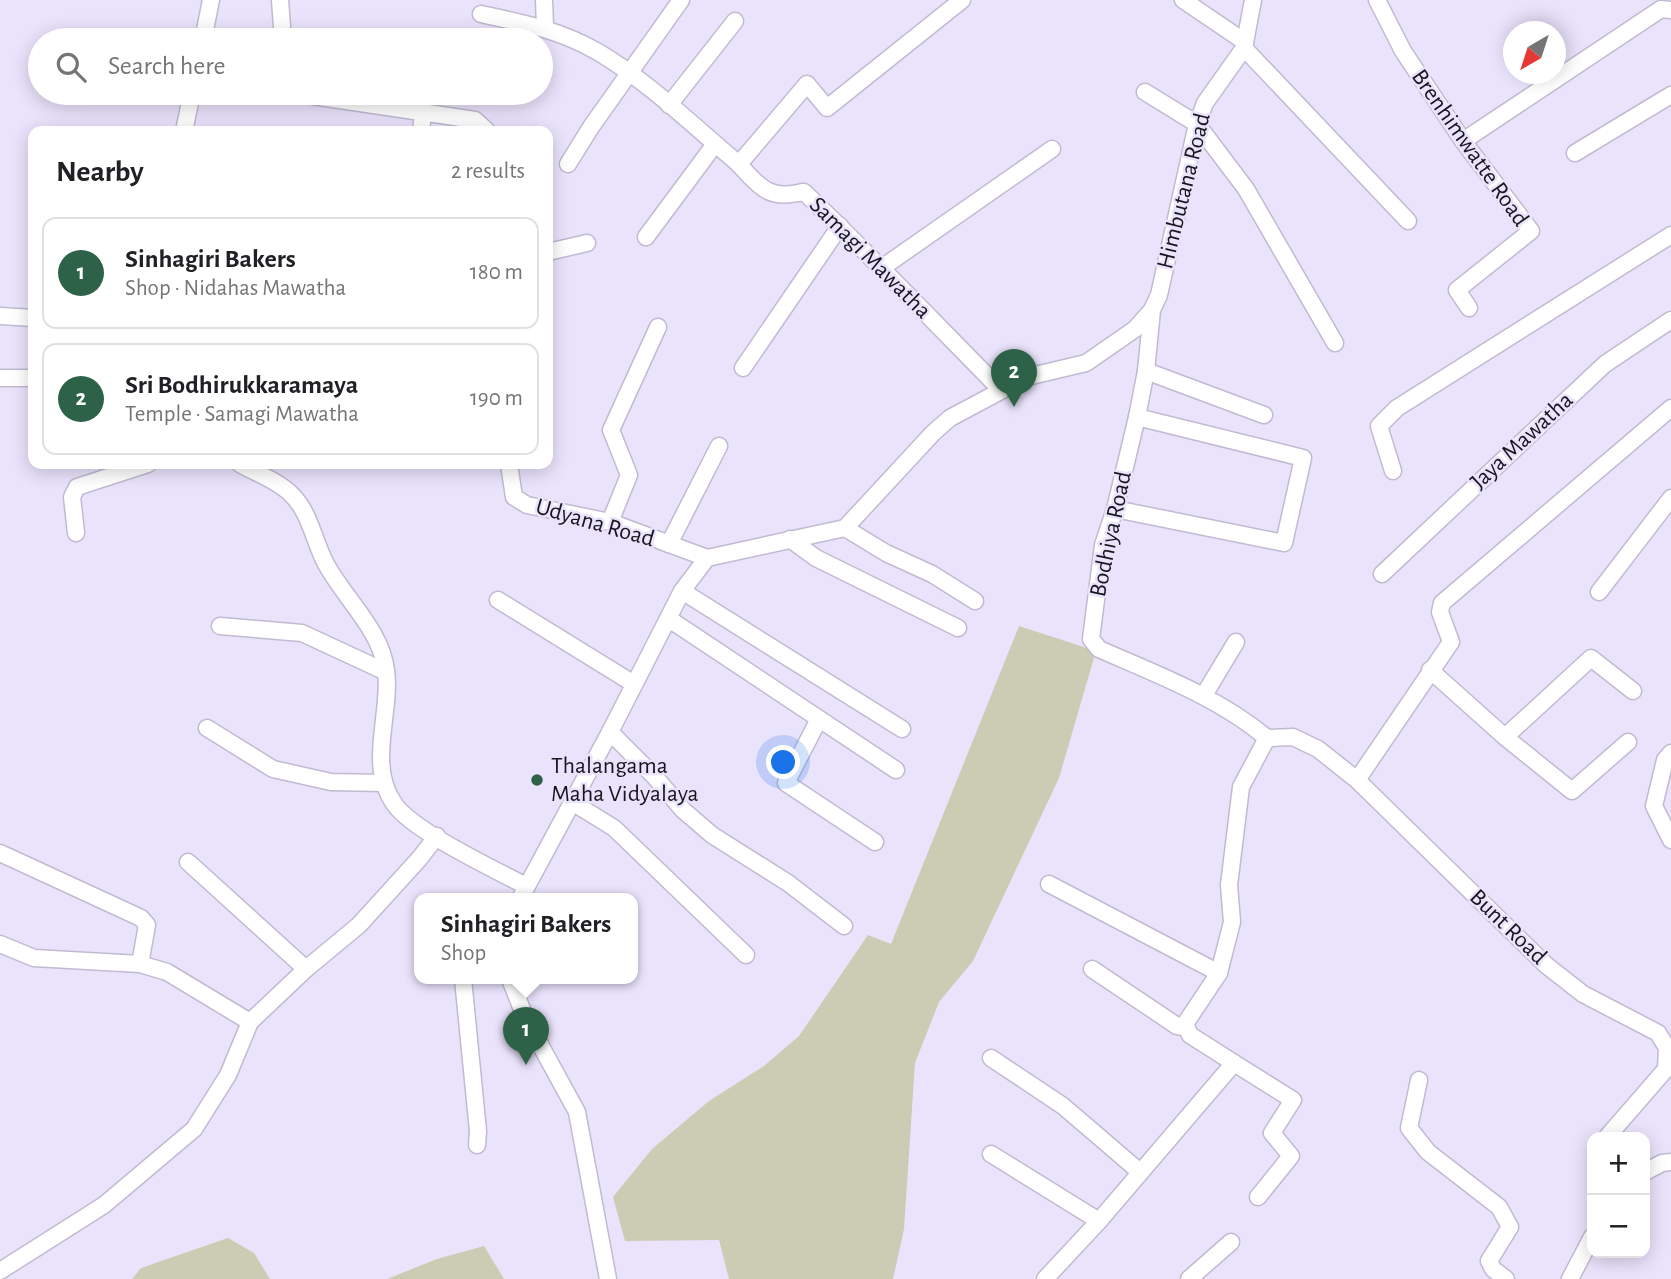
<!DOCTYPE html>
<html lang="en">
<head>
<meta charset="utf-8">
<style>
	body { margin:0; font-family:"Alegreya Sans",sans-serif; background:#f6f6f6; color:#202124 }
	.controls { position:absolute; right:21px; bottom:21px; display:grid; overflow:hidden; border-radius:14px; box-shadow:0 4px 18px #0003 }
	.controls button { width:63px; height:63px; display:grid; place-items:center; padding:0; border:0; border-bottom:2px solid #e0e0e0; background:#fff; color:#202124; font:35px sans-serif }
	.compass { position:absolute; left:1503px; top:21px; width:63px; height:63px; border-radius:50%; background:#fff; box-shadow:0 4px 18px #0003; rotate:219deg }
	.you { position:absolute; left:784px; top:763px; width:24px; height:24px; margin:-18px; border:5px solid #fff; border-radius:50%; background:#1a73e8; box-shadow:0 0 0 10px #1a73e833 }
	.badge { display:grid; place-items:center; width:46px; height:46px; border-radius:50%; background:#2e6248; color:#fff; font-size:23px; font-weight:700 }
	.pin { position:absolute; translate:-50% -58px; filter:drop-shadow(0 2px 4px #0008) }
	.pin::after { content:''; position:absolute; top:37px; width:24px; height:21px; background:inherit; clip-path:polygon(0 0,100% 0,50% 100%) }
	.popup { position:absolute; left:414px; top:893px; width:224px; height:91px; box-sizing:border-box; display:grid; place-content:center; border-radius:14px; background:#fff; filter:drop-shadow(0 2px 5px #0005); font-size:23px; white-space:nowrap; color:#757577 }
	.popup b { font-size:26px; color:#202124 }
	.popup::after { content:''; position:absolute; left:50%; top:100%; margin-left:-14px; border:14px solid transparent; border-top-color:#fff }
	.list { margin:0; padding:0; list-style:none }
	h2 { display:flex; justify-content:space-between; align-items:center; height:91px; margin:0; padding:0 28px; font-size:30px }
	h2 small { font-size:23px; font-weight:400; color:#757577 }
	.list li { display:grid; grid-template-columns:46px 1fr auto; gap:21px; align-items:center; box-sizing:border-box; height:112px; margin:0 14px 14px; padding:0 14px; border:2px solid #e0e0e0; border-radius:14px }
	.list b { display:block; font-size:26px; white-space:nowrap }
	.list p { margin:0; font-size:23px; white-space:nowrap; color:#757577 }
	.list em { font-size:23px; font-style:normal; color:#757577 }
	.icon { flex:none; width:38px; height:38px; fill:none; stroke:currentColor; stroke-width:2; stroke-linecap:round; stroke-linejoin:round }
	.map { position:relative; flex:none; width:1671px; height:1279px; overflow:hidden }
	.search { position:absolute; background:#fff; box-shadow:0 4px 18px #0003; left:28px; top:28px; width:525px; height:77px; display:flex; align-items:center; gap:18px; box-sizing:border-box; padding:0 24px; border-radius:38px; color:#757577; font-size:26px }
	.panel { position:absolute; background:#fff; box-shadow:0 4px 18px #0003; left:28px; top:126px; width:525px; height:343px; border-radius:14px }
	.map>svg:first-child { display:block }
	.grass { fill:#cacdb3 }
	.lines { fill:none; stroke-linecap:round; stroke-linejoin:round }
	.minor-casing { stroke:#c1bad1; stroke-width:19 }
	.minor { stroke:#fff; stroke-width:16 }
	.poi-dot { fill:#2e6248; stroke:#eae3fc; stroke-width:2.5 }
	.labels { text-anchor:middle; dominant-baseline:central; stroke-width:5; stroke-linejoin:round; paint-order:stroke }
	.street-label { font-size:24px; fill:#17151d; stroke:#eae3fc }
	.poi-label { font-size:24px; fill:#17151d; stroke:#eae3fc; text-anchor:start }
</style>
</head>
<body>
<div class="map">
<svg width="1671" height="1279" viewBox="0 0 1671 1279">
	<rect width="100%" height="100%" fill="#eae3fc"/>
	<g class="grass">
		<polygon points="1019,626 1096,651 1059,778 973,961 939,1002 915,1063 904,1229 893,1279 729,1279 719,1240 625,1241 613,1197 652,1149 709,1101 764,1066 799,1036 868,935 891,944"/>
		<polygon points="228,1238 254,1253 270,1279 132,1279 141,1268"/>
		<polygon points="484,1246 504,1279 387,1279 437,1259"/>
	</g>
	<g class="lines">
		<g class="minor-casing">
			<g id="minor">
				<polyline points="280,0 283,40"/>
				<polyline points="544,0 545,27"/>
				<polyline points="1183,0 1245,42"/>
				<path d="M 1253,0 L 1244,48 L 1205,103 L 1197,124 L 1159,295 L 1152,310 L 1146,371 L 1137,417 L 1115,509 L 1103,545 L 1091,639 L 1099,649 C 1158,675 1218,697 1267,738"/>
				<polyline points="1377,0 1403,51 1463,141 1531,231 1457,290 1469,308"/>
				<path d="M 481,14 C 523,23 560,30 598,52 C 647,81 689,122 733,159 C 744,168 755,185 768,191 C 781,197 791,194 804,192 C 872,257 936,324 1001,390"/>
				<polyline points="203,40 211,0"/>
				<polyline points="1244,48 1408,221"/>
				<polyline points="1145,92 1197,124 1246,189 1335,343"/>
				<polyline points="305,93 306,95 475,120 487,131"/>
				<polyline points="669,105 735,21"/>
				<polyline points="184,131 192,93"/>
				<polyline points="421,131 423,113"/>
				<polyline points="1463,141 1661,9 1671,10"/>
				<polyline points="1575,153 1671,95"/>
				<polyline points="568,164 591,127 681,0"/>
				<polyline points="739,164 807,84 827,108 962,0"/>
				<polyline points="646,237 715,144"/>
				<polyline points="548,252 587,243"/>
				<polyline points="883,267 1052,149"/>
				<polyline points="0,316 33,318"/>
				<polyline points="743,368 840,226"/>
				<polyline points="1146,371 1264,415"/>
				<polyline points="0,378 33,378"/>
				<path d="M 240,464 C 256,473 278,481 291,494 C 310,512 314,542 326,564 C 345,599 381,630 386,670 C 392,713 366,765 395,805 C 415,832 494,869 526,886"/>
				<polyline points="509,464 514,497 527,505 610,522 707,558"/>
				<polyline points="1393,471 1379,426 1397,408 1671,235"/>
				<polyline points="1115,509 1284,543 1303,458 1137,417"/>
				<polyline points="610,522 629,475 611,430 658,327"/>
				<polyline points="845,528 886,553 932,574 975,601"/>
				<polyline points="76,533 72,497 77,487 148,464"/>
				<polyline points="790,539 816,558 958,628"/>
				<polyline points="669,544 719,446"/>
				<polyline points="1382,574 1605,364 1671,320"/>
				<polyline points="682,591 902,729"/>
				<polyline points="1599,592 1671,498"/>
				<polyline points="498,600 634,684"/>
				<polyline points="669,619 896,770"/>
				<polyline points="220,626 302,633 386,672"/>
				<polyline points="1430,670 1505,737 1572,791 1628,742"/>
				<polyline points="1204,695 1236,642"/>
				<polyline points="819,719 786,783 875,842"/>
				<polyline points="207,728 273,769 331,782 384,783"/>
				<polyline points="610,732 655,777 683,810 712,835 788,883 844,926"/>
				<polyline points="1505,737 1591,658 1633,691"/>
				<polyline points="1267,738 1293,737 1318,749 1357,780 1546,965 1583,994 1658,1033 1667,1048 1666,1069 1607,1137"/>
				<polyline points="1671,753 1665,760 1654,806 1671,840"/>
				<polyline points="1357,780 1451,642 1440,612 1442,603 1671,408"/>
				<polyline points="572,802 614,828 746,955"/>
				<polyline points="0,853 141,918 147,925 140,964"/>
				<polyline points="188,862 306,969"/>
				<polyline points="1049,884 1219,973"/>
				<polyline points="520,899 610,732 682,591 707,558 845,528 933,433 950,418 1027,377 1086,363 1135,329 1152,310"/>
				<polyline points="0,944 34,958 140,964 167,972 250,1022"/>
				<polyline points="1092,969 1177,1026 1187,1028"/>
				<polyline points="463,979 478,1131 477,1145"/>
				<polyline points="510,979 525,1017 577,1112 608,1279"/>
				<polyline points="991,1058 1063,1106 1140,1172"/>
				<polyline points="1234,1063 1293,1100 1272,1133 1291,1156 1258,1197"/>
				<polyline points="1419,1080 1409,1128 1428,1152 1499,1207 1510,1227 1489,1261 1493,1269 1506,1279"/>
				<polyline points="991,1154 1099,1221"/>
				<polyline points="1645,1172 1662,1163 1671,1162"/>
				<polyline points="0,1271 104,1205 194,1129 228,1075 250,1022 306,969 359,925 419,859 437,836"/>
				<polyline points="1045,1279 1099,1221 1234,1063 1190,1035 1185,1024 1219,973 1232,922 1229,885 1241,787 1267,738"/>
				<polyline points="1189,1279 1231,1242"/>
				<polyline points="1570,1279 1592,1237"/>
			</g>
		</g>
		<use href="#minor" class="minor"/>
	</g>
	<circle class="poi-dot" cx="537" cy="780" r="7"/>
	<g class="labels">
		<g class="street-label">
			<text transform="translate(1470 148) rotate(55)">Brenhimwatte Road</text>
			<text transform="translate(1184 191) rotate(-76)">Himbutana Road</text>
			<text transform="translate(870 258) rotate(45)">Samagi Mawatha</text>
			<text transform="translate(1522 441) rotate(-43)">Jaya Mawatha</text>
			<text transform="translate(595 523) rotate(16)">Udyana Road</text>
			<text transform="translate(1111 534) rotate(-78)">Bodhiya Road</text>
			<text transform="translate(1508 927) rotate(44)">Bunt Road</text>
		</g>
		<g class="poi-label">
			<text x="551" y="766">Thalangama<tspan x="551" dy="28">Maha Vidyalaya</tspan></text>
		</g>
	</g>
</svg>
<div class="controls">
<button>+</button>
<button>−</button>
</div>
<svg class="compass" viewBox="-18 -18 36 36"><path d="M0-13l5 13h-10z" fill="#e53935"/><path d="M0 13l5-13h-10z" fill="#757577"/></svg>
<div class="you"></div>
<div class="pin badge" style="left:526px;top:1065px">1</div>
<div class="popup"><b>Sinhagiri Bakers</b>Shop</div>
<div class="pin badge" style="left:1014px;top:407px">2</div>
<div class="search"><svg class="icon" aria-label="search" viewBox="0 0 24 24"><circle cx="10" cy="10" r="6"/><path d="M15 15l6 6"/></svg>Search here</div>
<section class="panel">
<h2>Nearby<small>2 results</small></h2>
<ul class="list">
<li><span class="badge">1</span><div><b>Sinhagiri Bakers</b><p>Shop · Nidahas Mawatha</p></div><em>180 m</em></li>
<li><span class="badge">2</span><div><b>Sri Bodhirukkaramaya</b><p>Temple · Samagi Mawatha</p></div><em>190 m</em></li>
</ul>
</section>
</div>
</body>
</html>
